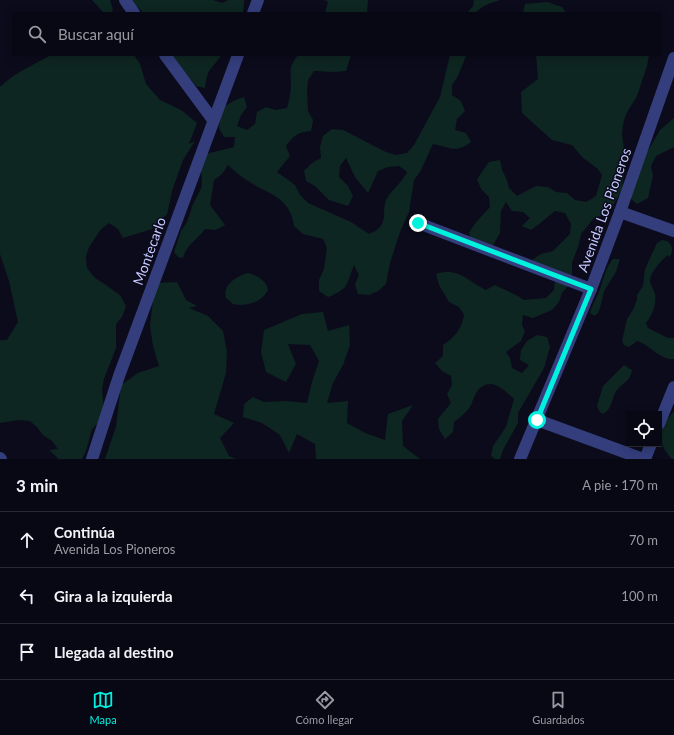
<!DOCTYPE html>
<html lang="es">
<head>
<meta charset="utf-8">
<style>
	body { margin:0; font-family:Lato,sans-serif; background:#11111e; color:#f1f3f6 }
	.controls { position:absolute; right:12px; bottom:12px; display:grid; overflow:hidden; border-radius:0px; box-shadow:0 2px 10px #0003 }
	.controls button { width:36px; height:36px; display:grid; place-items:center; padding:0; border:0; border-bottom:1px solid #292934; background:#080815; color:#f1f3f6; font:20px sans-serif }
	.stop { position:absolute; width:12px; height:12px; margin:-9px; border:3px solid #00f1de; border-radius:50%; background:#fff }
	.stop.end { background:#00f1de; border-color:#fff; box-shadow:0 1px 4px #0008 }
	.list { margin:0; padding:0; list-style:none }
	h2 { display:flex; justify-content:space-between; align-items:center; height:52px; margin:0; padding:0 16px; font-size:17px }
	h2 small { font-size:13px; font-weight:400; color:#989aa0 }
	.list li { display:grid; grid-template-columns:26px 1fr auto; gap:12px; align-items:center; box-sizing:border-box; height:56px; padding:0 16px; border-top:1px solid #292934 }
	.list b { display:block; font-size:15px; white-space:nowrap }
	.list p { margin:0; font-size:13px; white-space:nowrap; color:#989aa0 }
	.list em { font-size:13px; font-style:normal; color:#989aa0 }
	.icon { flex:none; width:22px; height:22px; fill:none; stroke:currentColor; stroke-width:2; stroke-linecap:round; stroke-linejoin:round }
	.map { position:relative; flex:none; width:674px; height:459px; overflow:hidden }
	.search { position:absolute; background:#080815; box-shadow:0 2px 10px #0003; left:12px; right:12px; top:12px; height:44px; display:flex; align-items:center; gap:10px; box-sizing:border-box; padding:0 14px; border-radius:0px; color:#989aa0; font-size:15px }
	.sheet { height:220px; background:#080815 }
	nav { display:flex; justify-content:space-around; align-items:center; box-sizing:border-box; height:56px; border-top:1px solid #292934; background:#080815; font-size:11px; color:#989aa0 }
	nav a { display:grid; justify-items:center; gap:2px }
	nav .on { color:#00f1de }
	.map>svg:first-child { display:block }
	.green { fill:#0e2621 }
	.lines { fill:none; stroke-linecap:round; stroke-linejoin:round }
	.minor { stroke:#343e7d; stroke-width:12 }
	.route { stroke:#00f1de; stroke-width:5 }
	.labels { text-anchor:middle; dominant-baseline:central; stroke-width:3; stroke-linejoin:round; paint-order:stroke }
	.street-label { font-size:14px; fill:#c6c9ff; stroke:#0b0b1c }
</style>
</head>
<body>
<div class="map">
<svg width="674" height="459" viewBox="0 0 674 459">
	<rect width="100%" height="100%" fill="#0b0b1c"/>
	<g class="green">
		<polygon points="92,0 110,0 113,10 111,13 104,13"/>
		<polygon points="130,0 213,0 222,3 228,0 244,0 244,4 243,13 144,13"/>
		<polygon points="325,0 368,0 367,13 325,13 328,2"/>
		<path d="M 474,0 L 500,0 C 490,3 482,6 475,13 L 467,13 L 473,6 Z"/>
		<polygon points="547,2 562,7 566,13 523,13 525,4"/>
		<path d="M 51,55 L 134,55 L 140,64 L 146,84 L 160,100 L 181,110 L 197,123 L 189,144 L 195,141 L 183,160 L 172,191 L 167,214 L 152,229 L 123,238 L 118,229 L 109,223 L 101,229 L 89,247 L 86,257 L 87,268 L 94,277 L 120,295 L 126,306 L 122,317 L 116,324 L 116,348 L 104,379 L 102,389 L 104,411 L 100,421 L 92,429 L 86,451 L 82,459 L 58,459 L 57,457 L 49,450 L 58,449 L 52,441 L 43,435 L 37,427 L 30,421 L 18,420 L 0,423 L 0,340 L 7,340 L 18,322 L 9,281 L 0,254 L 0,87 C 14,73 35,64 51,55 Z"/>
		<path d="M 171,55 L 221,55 C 219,59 216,62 213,66 C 207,72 206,80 205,88 L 196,86 Z"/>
		<path d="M 298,55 L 351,55 L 346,71 L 334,72 L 314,71 L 308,80 L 307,90 L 308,111 L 313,120 L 311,131 C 298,132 294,135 286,146 L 290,156 L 277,172 L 295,185 L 300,195 L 308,203 L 351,222 L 369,234 C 373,232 378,230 380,227 C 387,218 382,210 386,200 C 392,189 402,183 407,172 L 399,166 L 388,167 L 378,171 L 368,193 L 355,177 L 346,158 L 340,166 L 339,177 L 348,186 L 353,196 L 348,206 L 329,200 L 315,186 L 306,181 L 304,171 L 312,163 L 321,158 L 320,147 L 323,136 L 332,129 L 343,130 L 386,152 L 396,155 L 407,153 L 414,145 L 440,97 L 450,55 L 465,55 L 466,56 L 458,76 L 452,85 L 452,95 L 461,101 L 465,111 L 457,119 L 455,130 L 466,133 L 471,142 C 455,154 450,147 433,144 L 420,172 L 414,180 L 409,212 L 400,232 L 390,263 L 386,284 L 378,291 L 369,295 L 358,294 L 355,284 L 359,275 L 354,265 C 346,285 350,288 328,297 L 319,291 L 319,280 L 324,269 L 327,248 L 323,239 L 303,234 L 294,226 C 290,195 266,194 245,179 C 239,175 233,170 228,165 L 222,174 L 214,180 L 210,205 L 225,225 L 216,230 L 205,229 C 198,239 186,245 183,258 L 178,257 L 174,252 L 181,231 L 187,222 L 193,204 L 201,189 L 202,184 L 201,164 L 206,154 L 234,147 L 235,137 L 224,137 L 219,128 L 220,117 L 224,107 L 233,101 L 244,97 L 247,107 L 241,115 L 237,126 L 247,130 L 255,124 L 257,112 L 266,107 L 276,110 L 287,108 C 289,100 291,93 291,85 C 291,70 288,68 298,55 Z"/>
		<path d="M 536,55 L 649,55 L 647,66 L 637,96 L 626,114 L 623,124 L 622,135 L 625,156 L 625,167 L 622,189 L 612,207 L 603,215 L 594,218 L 581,234 L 579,244 L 572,263 L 572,274 L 569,285 L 562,293 L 559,302 L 552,310 L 533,318 L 523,315 L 522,325 L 525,331 L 521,341 L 506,352 L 510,358 L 512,368 L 522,373 L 529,365 L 520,360 L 521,350 L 527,341 L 537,335 L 547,337 L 550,347 L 544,368 L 518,413 L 518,423 L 503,450 L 500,459 L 495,459 L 491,456 L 493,446 L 506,427 L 514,399 C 505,391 493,377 480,388 C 475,392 473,401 470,407 C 466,413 460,417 454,422 L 453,432 L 445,439 L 439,429 L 438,419 L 451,403 L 447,394 L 452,385 L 451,376 L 442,371 L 435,363 L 443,356 L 443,345 C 454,338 462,329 464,315 L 459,307 L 449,302 L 439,285 L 436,274 C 459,267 467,281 486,290 L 495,285 L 516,295 L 524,300 L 546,298 L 554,290 L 555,279 L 537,269 L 532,260 L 541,254 L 553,251 L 570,234 L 571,224 L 565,213 L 555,211 C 547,217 540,224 531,230 L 522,226 L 530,218 L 523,212 L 512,211 L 506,202 L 501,211 L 500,233 L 490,251 L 472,244 L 469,233 C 474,223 482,216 490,207 L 489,197 L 481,189 L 477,179 L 489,162 L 500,160 L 502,170 L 507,180 L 509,188 L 517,196 L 536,186 L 548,187 L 556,192 L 567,193 L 575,200 L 586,202 L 596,196 L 602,175 L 598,169 L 582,157 L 572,145 L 552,140 L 522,113 L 521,92 L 538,79 Z"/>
		<polygon points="674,118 674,147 656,156 651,166 653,176 648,198 637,204 629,197 642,157 649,149 660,130"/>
		<path d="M 662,240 C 672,241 674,248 670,257 L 668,255 C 662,259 649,274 650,282 C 651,286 654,290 655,294 C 657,304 652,315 646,323 L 648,328 L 668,338 L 674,338 L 674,359 C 659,360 651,345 637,341 L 629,347 L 624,345 L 622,341 L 627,319 L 633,310 L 637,300 L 637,295 L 643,286 L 645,269 L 657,243 Z"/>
		<path d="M 613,259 L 620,259 L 616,272 L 604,291 L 600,308 L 598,313 L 594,316 L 590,313 C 592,305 596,299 599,292 C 603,281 605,268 613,259 Z"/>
		<path d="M 248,273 C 256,275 267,281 268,290 C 262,302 246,307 233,304 L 226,298 C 222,285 237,276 248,273 Z"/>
		<polygon points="177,282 186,300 197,306 189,308 208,316 223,331 227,352 226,373 214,414 234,423 220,438 229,456 236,459 105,459 116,427 121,385 138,373 159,366 153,346 150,326 155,283"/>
		<polygon points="323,312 328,331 349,325 350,345 343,365 333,383 327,403 348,401 347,423 365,433 385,440 388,414 413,405 402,421 403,446 420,459 316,459 315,444 297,434 289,453 280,435 262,423 243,417 244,404 253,397 264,402 285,401 307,403 312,382 319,361 310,345 288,344 296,364 286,382 266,372 261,352 264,330 302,314"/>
		<path d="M 624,365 L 632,370 C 631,380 623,383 617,390 C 611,398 613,409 603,414 L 599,411 L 597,406 L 603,386 Z"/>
		<path d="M 674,411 L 674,459 L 672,459 C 655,441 659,429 674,411 Z"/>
	</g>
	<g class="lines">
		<g class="minor">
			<polyline points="125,0 134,13"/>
			<polyline points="253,13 258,0"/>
			<polyline points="165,55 213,120"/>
			<polyline points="620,212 674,231"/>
			<polyline points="418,223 591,289"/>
			<polyline points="537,420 643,459"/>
			<polyline points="659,424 674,387"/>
			<polyline points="0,458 1,459"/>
			<polyline points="92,459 119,376 238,55"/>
			<polyline points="520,459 591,289 620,212 674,58"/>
			<polyline points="645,459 651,444"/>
		</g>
	</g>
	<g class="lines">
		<polyline class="route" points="418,223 591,289 537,420"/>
	</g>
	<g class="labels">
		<g class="street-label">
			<text transform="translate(604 210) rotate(-70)">Avenida Los Pioneros</text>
			<text transform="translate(149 251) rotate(-70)">Montecarlo</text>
		</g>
	</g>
</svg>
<div class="controls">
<button><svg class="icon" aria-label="locate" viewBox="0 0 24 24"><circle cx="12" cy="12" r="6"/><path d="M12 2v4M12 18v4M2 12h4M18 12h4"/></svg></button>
</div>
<div class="stop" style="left:537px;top:420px"></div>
<div class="stop end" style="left:418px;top:223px"></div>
<div class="search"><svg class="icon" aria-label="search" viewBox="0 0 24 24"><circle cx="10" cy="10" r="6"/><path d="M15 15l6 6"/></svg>Buscar aquí</div>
</div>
<section class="sheet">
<h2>3 min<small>A pie · 170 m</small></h2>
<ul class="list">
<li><svg class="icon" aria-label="ahead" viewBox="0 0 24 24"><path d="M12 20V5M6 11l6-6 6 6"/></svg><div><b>Continúa</b><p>Avenida Los Pioneros</p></div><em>70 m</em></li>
<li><svg class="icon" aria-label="left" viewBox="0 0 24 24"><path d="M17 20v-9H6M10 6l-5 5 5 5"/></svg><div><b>Gira a la izquierda</b></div><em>100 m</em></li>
<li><svg class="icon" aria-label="arrive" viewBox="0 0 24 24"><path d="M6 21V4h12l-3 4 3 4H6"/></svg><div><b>Llegada al destino</b></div></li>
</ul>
</section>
<nav>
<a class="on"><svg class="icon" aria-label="map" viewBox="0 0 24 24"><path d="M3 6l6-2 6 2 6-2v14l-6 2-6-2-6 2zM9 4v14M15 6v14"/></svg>Mapa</a>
<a><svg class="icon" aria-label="directions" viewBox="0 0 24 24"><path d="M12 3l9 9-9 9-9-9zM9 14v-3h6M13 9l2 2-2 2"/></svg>Cómo llegar</a>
<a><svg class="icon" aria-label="saved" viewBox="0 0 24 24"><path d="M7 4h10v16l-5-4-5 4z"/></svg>Guardados</a>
</nav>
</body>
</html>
